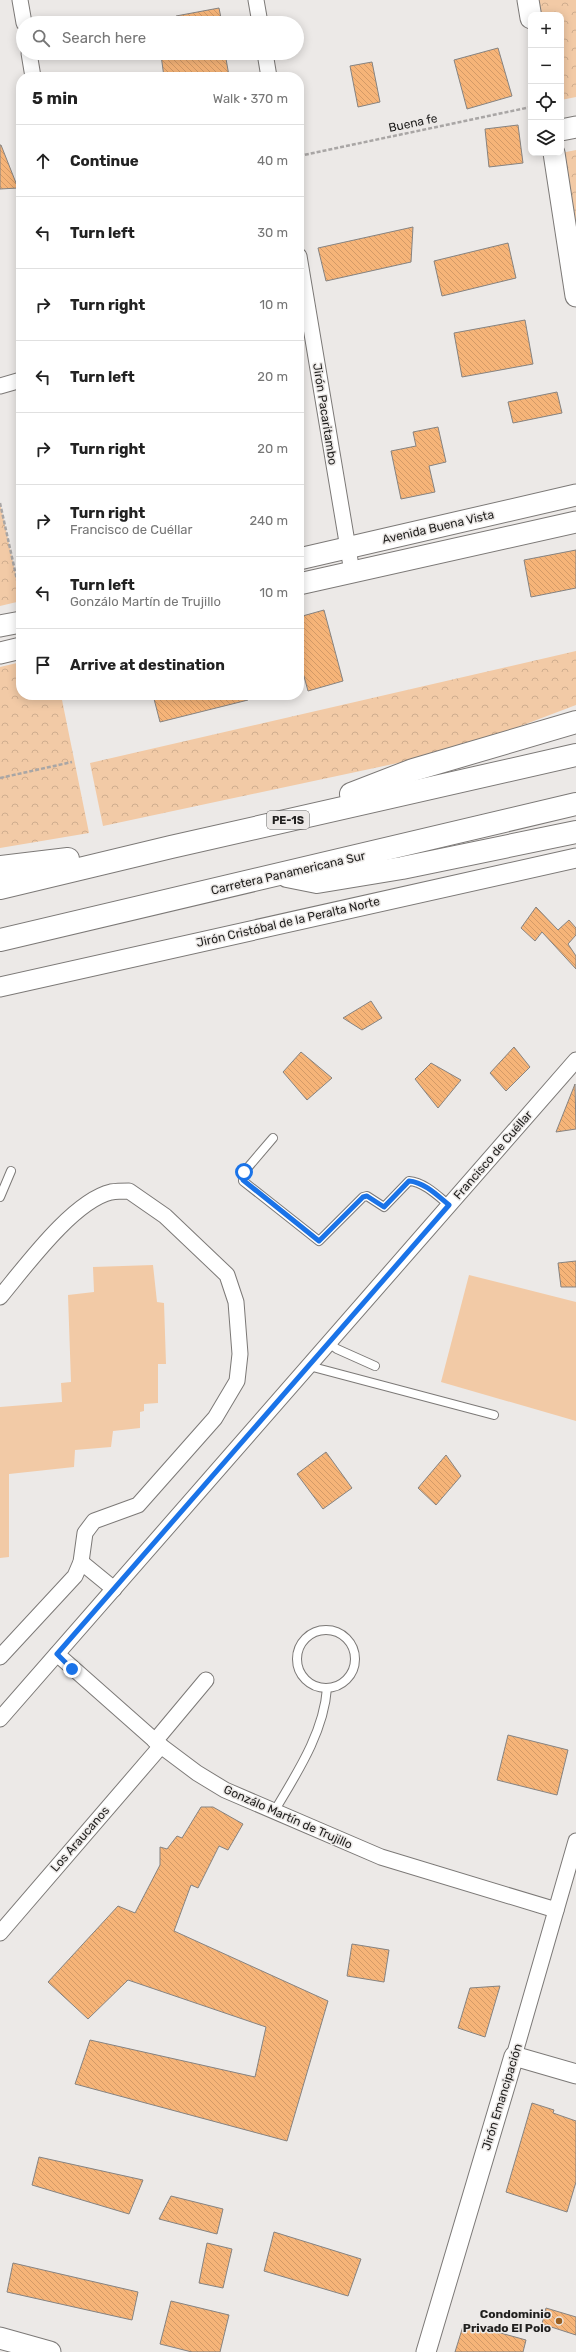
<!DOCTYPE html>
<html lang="en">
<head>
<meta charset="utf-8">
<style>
	body { margin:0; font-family:Rubik,sans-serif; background:#f2f2f2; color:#222 }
	.controls { position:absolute; right:12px; top:12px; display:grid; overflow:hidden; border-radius:8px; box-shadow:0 2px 10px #0003 }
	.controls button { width:36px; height:36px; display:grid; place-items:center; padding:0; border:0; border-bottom:1px solid #e0e0e0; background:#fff; color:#222; font:20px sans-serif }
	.stop { position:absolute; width:12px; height:12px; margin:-9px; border:3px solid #1a73e8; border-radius:50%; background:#fff }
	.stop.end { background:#1a73e8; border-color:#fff; box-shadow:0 1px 4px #0008 }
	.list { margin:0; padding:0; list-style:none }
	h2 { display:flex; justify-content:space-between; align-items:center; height:52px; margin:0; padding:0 16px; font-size:17px }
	h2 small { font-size:13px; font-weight:400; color:#767676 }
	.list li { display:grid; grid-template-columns:26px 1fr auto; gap:12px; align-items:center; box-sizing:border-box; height:72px; padding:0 16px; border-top:1px solid #e0e0e0 }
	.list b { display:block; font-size:15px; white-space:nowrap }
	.list p { margin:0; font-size:13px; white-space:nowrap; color:#767676 }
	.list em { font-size:13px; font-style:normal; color:#767676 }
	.icon { flex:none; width:22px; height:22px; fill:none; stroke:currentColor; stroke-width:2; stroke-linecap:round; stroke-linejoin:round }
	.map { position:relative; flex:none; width:576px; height:2352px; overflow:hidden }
	.search { position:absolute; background:#fff; box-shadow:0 2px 10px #0003; left:16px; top:16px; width:288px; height:44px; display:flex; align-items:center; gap:10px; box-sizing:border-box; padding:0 14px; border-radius:22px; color:#767676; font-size:15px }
	.panel { position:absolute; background:#fff; box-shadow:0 2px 10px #0003; left:16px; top:72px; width:288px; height:628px; border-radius:16px }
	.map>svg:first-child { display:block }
	.green { fill:#f2caa6 }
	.park { fill:url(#park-crowns) }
	.building { fill:url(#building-back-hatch); stroke:#868381 }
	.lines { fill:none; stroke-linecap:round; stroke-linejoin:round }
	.service-casing { stroke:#7c7977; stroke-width:10 }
	.minor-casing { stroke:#7c7977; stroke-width:17 }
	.tertiary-casing { stroke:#7c7977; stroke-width:21 }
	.secondary-casing { stroke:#7c7977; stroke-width:23 }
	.motorway-casing { stroke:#7c7977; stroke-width:24 }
	.path { stroke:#a9a6a5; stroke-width:2.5; stroke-dasharray:4 2; stroke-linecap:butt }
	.service { stroke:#fff; stroke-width:8 }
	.minor { stroke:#fff; stroke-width:15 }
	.tertiary { stroke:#fff; stroke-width:19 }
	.secondary { stroke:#fff; stroke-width:21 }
	.motorway { stroke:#fff; stroke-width:22 }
	.route { stroke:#1a73e8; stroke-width:5 }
	.poi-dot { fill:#9b5f20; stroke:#ece9e7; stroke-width:1.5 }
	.labels { text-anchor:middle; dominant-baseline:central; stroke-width:3; stroke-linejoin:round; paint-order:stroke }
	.shield { fill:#ece9e7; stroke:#5d5c5a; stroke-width:1 }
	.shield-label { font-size:11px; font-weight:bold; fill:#201f1e }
	.street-label { font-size:12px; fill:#201f1e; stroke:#ece9e7 }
	.poi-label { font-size:12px; font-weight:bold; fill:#201f1e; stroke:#ece9e7; text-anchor:end }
</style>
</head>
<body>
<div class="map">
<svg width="576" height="2352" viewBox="0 0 576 2352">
	<defs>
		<pattern id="park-crowns" width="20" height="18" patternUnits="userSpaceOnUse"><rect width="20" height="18" fill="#f2caa6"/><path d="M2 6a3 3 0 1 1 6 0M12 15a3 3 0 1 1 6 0" fill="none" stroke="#cfad8e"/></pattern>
		<pattern id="building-back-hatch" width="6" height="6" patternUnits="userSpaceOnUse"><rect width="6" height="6" fill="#f6b478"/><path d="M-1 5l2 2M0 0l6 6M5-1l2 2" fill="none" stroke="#d39a67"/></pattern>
	</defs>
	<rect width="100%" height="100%" fill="#ece9e7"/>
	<g class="green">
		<polygon points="153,1265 157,1302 164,1303 166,1364 158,1364 158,1403 144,1404 144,1411 140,1412 140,1428 113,1431 111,1447 75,1450 74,1467 9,1474 9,1557 0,1558 0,1407 62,1402 61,1383 71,1382 68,1295 94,1292 93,1267"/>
		<polygon points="469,1275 576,1302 576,1421 441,1382"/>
	</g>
	<g class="park">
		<polygon points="537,0 576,0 576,97 561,100 561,15 540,15"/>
		<polygon points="576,150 576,241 561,153"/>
		<polygon points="0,503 21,598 21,601 0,606"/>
		<polygon points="576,651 576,705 454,751 103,826 90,763"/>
		<polygon points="21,662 21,695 61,695 89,833 0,848 0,667"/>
	</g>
	<g class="building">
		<polygon points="219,8 222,23 176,23 176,16"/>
		<polygon points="498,48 512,96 467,109 454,60"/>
		<polygon points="171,53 225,53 229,76 164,77 161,55"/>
		<polygon points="372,62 380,102 358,107 350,66"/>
		<polygon points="518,125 523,163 489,167 485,129"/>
		<polygon points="0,145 1,145 18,188 0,189"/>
		<polygon points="413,227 411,262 326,281 318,248"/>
		<polygon points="508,243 516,278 442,296 434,261"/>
		<polygon points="525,320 533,364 462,377 454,333"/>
		<polygon points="557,392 562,413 513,423 508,402"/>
		<polygon points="438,427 446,462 429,466 435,492 401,499 391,451 416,446 413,432"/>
		<polygon points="576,550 576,588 531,597 524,560"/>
		<polygon points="324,610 343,681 308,691 299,658 299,617"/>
		<polygon points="153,695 247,695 248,700 160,722"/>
		<polygon points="536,907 558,930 569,920 576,928 576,935 568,944 576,956 576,969 542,932 535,941 521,928"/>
		<polygon points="371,1001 382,1018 362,1030 343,1018"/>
		<polygon points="514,1047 530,1067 506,1091 490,1073"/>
		<polygon points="301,1052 332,1078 307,1100 283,1072"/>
		<polygon points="431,1063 461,1080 438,1108 415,1079"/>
		<polygon points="575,1084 576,1129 556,1132"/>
		<polygon points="576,1261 576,1287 561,1287 558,1263"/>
		<polygon points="326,1452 352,1488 323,1509 297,1474"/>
		<polygon points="446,1455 461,1476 436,1505 418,1488"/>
		<polygon points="508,1735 568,1750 557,1795 497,1780"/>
		<polygon points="201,1807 213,1807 243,1824 228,1850 219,1846 198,1888 191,1885 174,1931 328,2001 287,2141 75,2084 90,2040 255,2077 266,2027 128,1980 88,2019 48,1982 118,1906 135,1913 160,1865 160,1847 167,1849 177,1836 182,1838"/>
		<polygon points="352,1944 389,1950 384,1982 347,1976"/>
		<polygon points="500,1986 485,2037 458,2028 470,1988"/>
		<polygon points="532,2103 554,2110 553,2113 576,2121 576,2182 567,2212 506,2192"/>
		<polygon points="39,2157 143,2180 129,2214 32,2185"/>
		<polygon points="171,2196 223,2209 217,2234 159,2219"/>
		<polygon points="274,2232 361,2259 348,2296 264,2271"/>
		<polygon points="207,2243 232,2249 223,2288 199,2283"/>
		<polygon points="13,2263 138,2292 132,2320 7,2292"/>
		<polygon points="171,2301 229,2315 220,2352 192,2352 160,2344"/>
		<polygon points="546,2308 576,2317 576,2335 542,2324"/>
		<polygon points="464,2323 526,2340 523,2352 455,2352"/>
	</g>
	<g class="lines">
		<g class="service-casing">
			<g id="service">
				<path d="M 273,1138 L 244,1172 L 243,1181 L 319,1241 L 363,1197 L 367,1196 L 384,1207 L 409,1181 C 424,1182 438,1196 449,1205"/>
				<polyline points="0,1197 11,1171"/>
				<polyline points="329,1343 337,1349 375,1366"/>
				<polyline points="309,1366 494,1415"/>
				<circle cx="326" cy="1659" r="29"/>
				<path d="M 275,1810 C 297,1773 324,1732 327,1688"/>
			</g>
		</g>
		<g class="minor-casing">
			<g id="minor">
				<polyline points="20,0 24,23"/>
				<polyline points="256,0 260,23"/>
				<polyline points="29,53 33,77"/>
				<polyline points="265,53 269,77"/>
				<polyline points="299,256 352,572"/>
				<polyline points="0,386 21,380"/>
				<path d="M 0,1297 C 25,1267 73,1201 111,1192 C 117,1191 123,1191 129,1191 L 165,1216 L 227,1275 L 236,1302 L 240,1354 L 237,1381 L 215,1418 L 138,1505 L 94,1521 L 85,1533 L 81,1562 L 75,1576 L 0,1657"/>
				<polyline points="81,1562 114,1589"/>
				<polyline points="57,1654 161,1746 197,1773 225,1790 381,1857 556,1910"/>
				<polyline points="0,1719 576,1060"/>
				<polyline points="155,1741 206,1680"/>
				<polyline points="0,1933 161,1746"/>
				<polyline points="514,2056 576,1841"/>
			</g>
		</g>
		<g class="tertiary-casing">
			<g id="tertiary">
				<polyline points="0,987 576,858"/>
				<polyline points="426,2352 514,2056 576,2074"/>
			</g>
		</g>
		<g class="secondary-casing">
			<g id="secondary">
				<polyline points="528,0 531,18"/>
				<polyline points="561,130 576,127"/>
				<polyline points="554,153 576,296"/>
				<polyline points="299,559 576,495"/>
				<polyline points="299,584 576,522"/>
				<polyline points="0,626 21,622"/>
				<polyline points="0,653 21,648"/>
				<polyline points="0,2338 50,2352"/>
			</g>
		</g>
		<g class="motorway-casing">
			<g id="motorway">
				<polyline points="351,794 413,770 576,722"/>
				<polyline points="0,867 68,859"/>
				<polyline points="287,876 317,882 402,868 576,832"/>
				<polyline points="0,888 171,847 576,755"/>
				<polyline points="0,940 576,804"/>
			</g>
		</g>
		<g class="path">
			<polyline points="299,156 531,107"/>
			<polyline points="0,503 21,598"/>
			<polyline points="0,778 72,762"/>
		</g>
		<use href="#service" class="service"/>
		<use href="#minor" class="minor"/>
		<use href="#tertiary" class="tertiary"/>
		<use href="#secondary" class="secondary"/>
		<use href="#motorway" class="motorway"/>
	</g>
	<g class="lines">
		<path class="route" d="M 72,1669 L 57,1654 L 449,1205 C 438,1196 424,1182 409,1181 L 384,1207 L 367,1196 L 363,1197 L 319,1241 L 243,1180 L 244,1172"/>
	</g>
	<circle class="poi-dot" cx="559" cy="2321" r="4"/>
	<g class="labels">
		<rect class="shield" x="267" y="811" width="42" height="18" rx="3"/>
		<g class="shield-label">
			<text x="288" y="820">PE-1S</text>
		</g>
		<g class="street-label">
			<text transform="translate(413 123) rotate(-12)">Buena fe</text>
			<text transform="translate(325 414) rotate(81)">Jirón Pacaritambo</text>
			<text transform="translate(438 527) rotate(-13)">Avenida Buena Vista</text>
			<text transform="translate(288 873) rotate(-13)">Carretera Panamericana Sur</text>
			<text transform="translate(288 922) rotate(-13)">Jirón Cristóbal de la Peralta Norte</text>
			<text transform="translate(493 1155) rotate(-49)">Francisco de Cuéllar</text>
			<text transform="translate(288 1817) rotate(24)">Gonzálo Martín de Trujillo</text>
			<text transform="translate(80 1839) rotate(-49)">Los Araucanos</text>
			<text transform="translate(502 2097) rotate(-73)">Jirón Emancipación</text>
		</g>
		<g class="poi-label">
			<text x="551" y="2314">Condominio<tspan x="551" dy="14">Privado El Polo</tspan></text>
		</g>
	</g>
</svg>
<div class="controls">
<button>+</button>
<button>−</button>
<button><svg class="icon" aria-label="locate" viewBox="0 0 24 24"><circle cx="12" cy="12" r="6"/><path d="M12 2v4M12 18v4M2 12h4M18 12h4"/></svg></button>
<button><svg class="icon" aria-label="layers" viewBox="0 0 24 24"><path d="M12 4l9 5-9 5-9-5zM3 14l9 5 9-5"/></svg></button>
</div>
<div class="stop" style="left:244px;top:1172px"></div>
<div class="stop end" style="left:72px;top:1669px"></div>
<div class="search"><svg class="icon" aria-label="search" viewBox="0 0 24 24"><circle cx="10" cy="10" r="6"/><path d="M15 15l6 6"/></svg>Search here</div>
<section class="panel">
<h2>5 min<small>Walk · 370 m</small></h2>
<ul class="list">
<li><svg class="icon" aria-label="ahead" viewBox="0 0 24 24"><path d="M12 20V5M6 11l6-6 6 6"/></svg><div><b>Continue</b></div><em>40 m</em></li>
<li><svg class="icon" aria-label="left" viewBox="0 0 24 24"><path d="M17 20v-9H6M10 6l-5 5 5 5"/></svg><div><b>Turn left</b></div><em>30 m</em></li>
<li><svg class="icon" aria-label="right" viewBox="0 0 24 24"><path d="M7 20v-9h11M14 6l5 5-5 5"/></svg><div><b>Turn right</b></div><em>10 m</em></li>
<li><svg class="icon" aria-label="left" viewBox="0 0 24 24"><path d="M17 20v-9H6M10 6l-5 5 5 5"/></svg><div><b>Turn left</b></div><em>20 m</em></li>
<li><svg class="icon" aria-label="right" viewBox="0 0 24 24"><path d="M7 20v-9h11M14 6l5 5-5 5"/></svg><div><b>Turn right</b></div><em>20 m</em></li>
<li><svg class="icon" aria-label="right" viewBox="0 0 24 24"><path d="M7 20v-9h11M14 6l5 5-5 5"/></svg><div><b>Turn right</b><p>Francisco de Cuéllar</p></div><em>240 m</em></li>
<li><svg class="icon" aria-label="left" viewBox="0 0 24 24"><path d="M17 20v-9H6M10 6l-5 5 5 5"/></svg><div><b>Turn left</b><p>Gonzálo Martín de Trujillo</p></div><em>10 m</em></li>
<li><svg class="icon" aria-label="arrive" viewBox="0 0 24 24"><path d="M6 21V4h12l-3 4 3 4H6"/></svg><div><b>Arrive at destination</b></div></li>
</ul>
</section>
</div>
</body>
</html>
